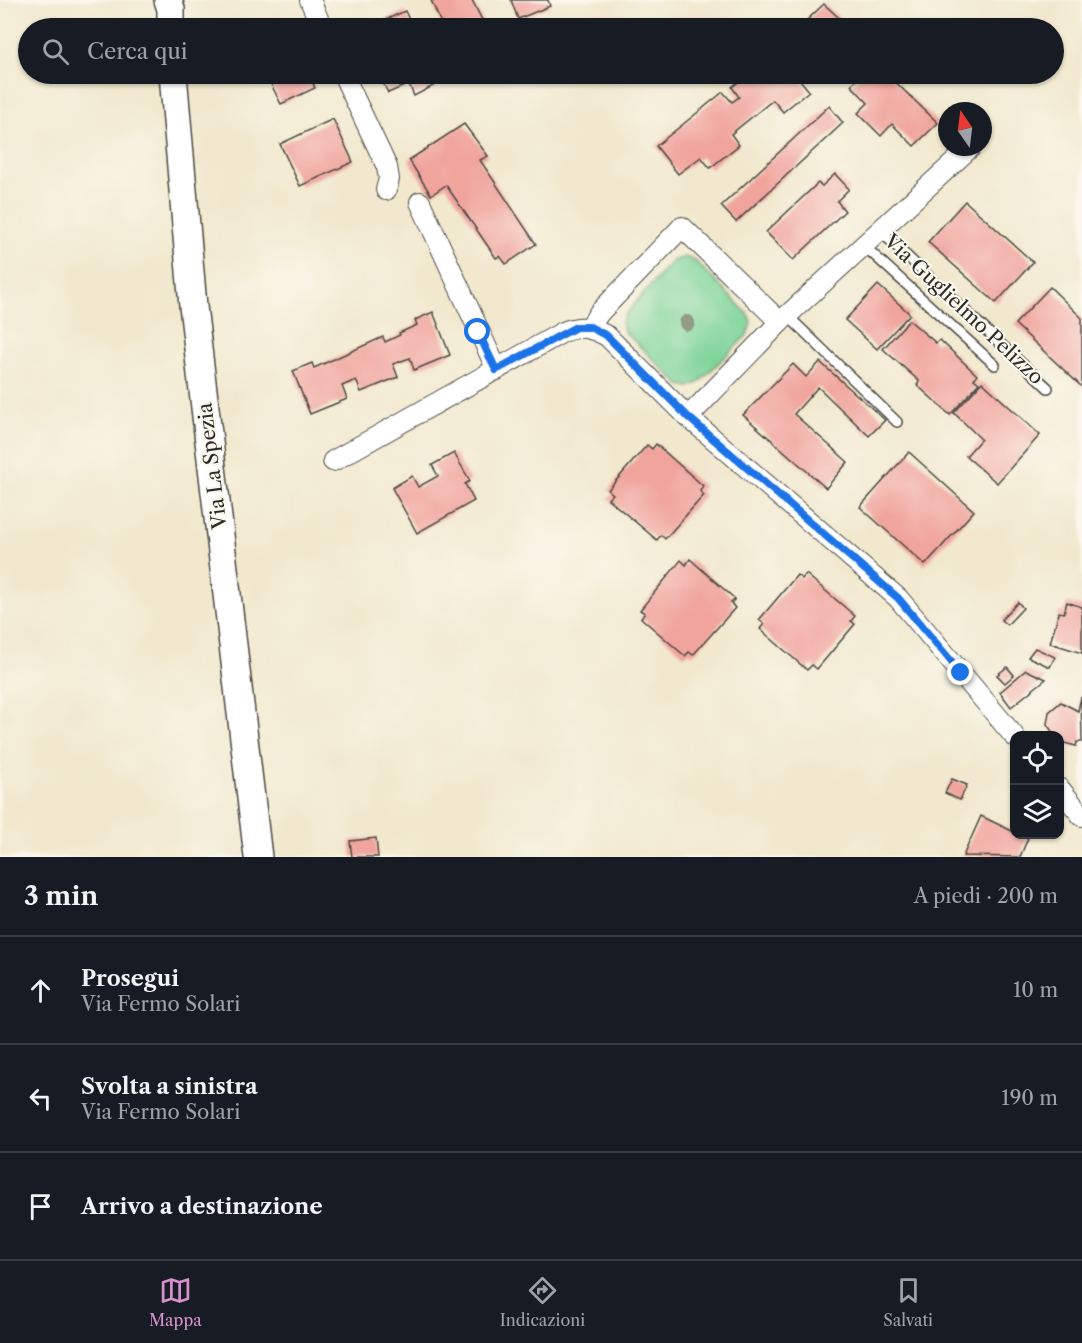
<!DOCTYPE html>
<html lang="it">
<head>
<meta charset="utf-8">
<style>
	body { margin:0; font-family:"Libre Caslon Text",serif; background:#20242c; color:#f1f3f6 }
	.controls { position:absolute; right:18px; bottom:18px; display:grid; overflow:hidden; border-radius:12px; box-shadow:0 2px 4px #0004 }
	.controls button { width:54px; height:54px; display:grid; place-items:center; padding:0; border:0; border-bottom:2px solid #363941; background:#171b24; color:#f1f3f6; font:30px sans-serif }
	.compass { position:absolute; left:938px; top:102px; width:54px; height:54px; border-radius:50%; background:#171b24; box-shadow:0 2px 4px #0004; rotate:346deg }
	.stop { position:absolute; width:18px; height:18px; margin:-14px; border:4px solid #1a73e8; border-radius:50%; background:#fff }
	.stop.end { background:#1a73e8; border-color:#fff; box-shadow:0 2px 6px #0008 }
	.list { margin:0; padding:0; list-style:none }
	h2 { display:flex; justify-content:space-between; align-items:center; height:78px; margin:0; padding:0 24px; font-size:26px }
	h2 small { font-size:20px; font-weight:400; color:#9ea1a6 }
	.list li { display:grid; grid-template-columns:39px 1fr auto; gap:18px; align-items:center; box-sizing:border-box; height:108px; padding:0 24px; border-top:2px solid #363941 }
	.list b { display:block; font-size:22px; white-space:nowrap }
	.list p { margin:0; font-size:20px; white-space:nowrap; color:#9ea1a6 }
	.list em { font-size:20px; font-style:normal; color:#9ea1a6 }
	.icon { flex:none; width:33px; height:33px; fill:none; stroke:currentColor; stroke-width:2; stroke-linecap:round; stroke-linejoin:round }
	.map { position:relative; flex:none; width:1082px; height:857px; overflow:hidden }
	.search { position:absolute; background:#171b24; box-shadow:0 2px 4px #0004; left:18px; right:18px; top:18px; height:66px; display:flex; align-items:center; gap:15px; box-sizing:border-box; padding:0 21px; border-radius:33px; color:#9ea1a6; font-size:22px }
	.sheet { height:402px; background:#171b24 }
	nav { display:flex; justify-content:space-around; align-items:center; box-sizing:border-box; height:84px; border-top:2px solid #363941; background:#171b24; font-size:16px; color:#9ea1a6 }
	nav a { display:grid; justify-items:center; gap:3px }
	nav .on { color:#d690ce }
	.map>svg:first-child { display:block }
	.green { fill:#7dd498; stroke:#548062; stroke-width:1.5 }
	.building { fill:#f0a49c }
	.lines { fill:none; stroke-linecap:round; stroke-linejoin:round }
	.service-casing { stroke:#494743; stroke-width:12 }
	.minor-casing { stroke:#494743; stroke-width:22 }
	.secondary-casing { stroke:#494743; stroke-width:30 }
	.service { stroke:#fff; stroke-width:9 }
	.minor { stroke:#fff; stroke-width:20 }
	.secondary { stroke:#fff; stroke-width:27 }
	.tree { fill:#929c86 }
	.route { stroke:#1a73e8; stroke-width:8 }
	.labels { text-anchor:middle; dominant-baseline:central; stroke-width:4.5; stroke-linejoin:round; paint-order:stroke }
	.street-label { font-size:20px; fill:#2b2b2b; stroke:#fbf7ec }
</style>
</head>
<body>
<div class="map">
<svg width="1082" height="857" viewBox="0 0 1082 857">
	<rect width="100%" height="100%" fill="#fbf7ec"/>
	<filter id="ink" filterUnits="userSpaceOnUse"><feTurbulence type="fractalNoise" baseFrequency=".0167" numOctaves="2"/><feDisplacementMap in="SourceGraphic" scale="12" xChannelSelector="R" yChannelSelector="G"/><feConvolveMatrix kernelMatrix="1 2 1 2 8 2 1 2 1" color-interpolation-filters="sRGB"/></filter>
	<filter id="wash" filterUnits="userSpaceOnUse"><feTurbulence type="fractalNoise" baseFrequency=".008" numOctaves="4" result="noise"/><feDisplacementMap in="SourceGraphic" scale="24" xChannelSelector="R" yChannelSelector="G"/><feGaussianBlur stdDeviation="1.35" result="paint"/><feColorMatrix in="noise" values="0 0 0 0 0 0 0 0 0 0 0 0 0 0 0 0 0 1.4 0 .05"/><feComposite in="paint" operator="in"/></filter>
	<g filter="url(#wash)">
		<rect width="100%" height="100%" fill="#f1e8cd"/>
		<polygon class="green" points="685,257 695,261 749,315 751,323 747,335 698,383 689,387 680,385 624,331 622,322 625,315 672,261"/>
		<g id="blocks">
			<g class="building">
				<polygon points="431,0 472,0 486,28 443,28"/>
				<polygon points="511,0 548,0 550,6 518,19"/>
				<polygon points="824,4 850,28 817,28 808,19"/>
				<polygon points="405,11 413,28 367,28"/>
				<polygon points="266,74 309,74 315,88 281,104"/>
				<polygon points="379,74 434,74 439,83 414,96 409,84 388,93"/>
				<polygon points="749,74 808,74 800,80 809,91 783,112 773,100 731,134 739,145 710,168 701,157 678,174 656,146 723,92 732,102 739,97 732,87"/>
				<polygon points="863,74 887,74 938,123 914,146 892,124 881,136 858,113 868,103 851,85"/>
				<polygon points="829,106 843,123 736,222 721,206"/>
				<polygon points="333,119 353,162 300,186 280,144"/>
				<polygon points="464,124 488,156 480,160 536,244 506,264 500,256 496,258 446,185 431,195 409,160"/>
				<polygon points="835,174 849,189 837,201 845,211 793,260 766,232 818,183 822,186"/>
				<polygon points="965,201 1033,262 996,303 928,242"/>
				<polygon points="878,285 910,314 877,349 845,320"/>
				<polygon points="1050,287 1082,318 1082,387 1015,324"/>
				<polygon points="433,312 450,355 414,370 410,358 393,364 398,377 361,392 356,380 342,386 347,399 310,414 293,371 312,363 314,368 383,337 385,342 400,335 399,333 417,325 415,320"/>
				<polygon points="909,320 936,343 940,340 977,375 974,379 979,383 950,415 917,385 919,381 883,349"/>
				<polygon points="820,362 885,420 869,436 818,387 794,414 848,462 826,488 743,415 793,364 806,377"/>
				<polygon points="982,382 1040,435 997,483 966,456 981,439 954,413"/>
				<polygon points="656,444 703,486 700,491 704,495 665,539 661,535 657,540 608,499 613,494 608,490 647,445 652,449"/>
				<polygon points="909,452 974,511 925,565 860,507"/>
				<polygon points="454,453 470,481 465,484 474,501 417,533 392,488 412,476 418,487 438,476 432,465"/>
				<polygon points="690,559 735,599 731,603 735,608 693,655 689,652 685,656 641,618 645,613 640,610 681,560 686,565"/>
				<polygon points="806,574 855,616 851,621 855,624 817,669 812,665 807,670 760,629 764,624 759,620 797,575 802,579"/>
				<polygon points="1018,602 1023,608 1007,625 1001,620"/>
				<polygon points="1067,602 1082,607 1082,653 1050,643 1059,612 1064,613"/>
				<polygon points="1035,648 1055,657 1050,667 1028,657"/>
				<polygon points="1007,667 1014,675 1005,683 997,675"/>
				<polygon points="1026,670 1046,679 1011,707 1000,692"/>
				<polygon points="1081,697 1082,742 1077,742 1076,746 1060,742 1060,736 1055,736 1047,724 1049,712 1061,702 1078,711"/>
				<polygon points="952,779 967,785 960,800 945,793"/>
				<polygon points="981,816 1014,832 1014,834 1021,834 1028,838 1020,857 963,856"/>
				<polygon points="376,838 378,857 352,857 350,841"/>
			</g>
		</g>
	</g>
	<g filter="url(#ink)">
		<use href="#blocks" fill-opacity="0" stroke="#494743" stroke-width="1.5"/>
		<g class="lines">
			<g class="service-casing">
				<g id="service">
					<polyline points="879,230 1048,388"/>
					<polyline points="863,245 995,365"/>
					<polyline points="787,315 897,422"/>
				</g>
			</g>
			<g class="minor-casing">
				<g id="minor">
					<polyline points="310,0 322,28"/>
					<polyline points="343,74 387,167 389,179 386,190"/>
					<polyline points="420,202 497,370"/>
					<polyline points="590,327 599,313 682,227 780,322"/>
					<polyline points="688,417 780,322 971,147"/>
					<path d="M 333,461 L 563,332 C 581,325 590,327 607,336 L 688,417 L 898,598 L 1014,736"/>
					<polyline points="1060,789 1082,816"/>
				</g>
			</g>
			<g class="secondary-casing">
				<g id="secondary">
					<polyline points="168,0 171,9 171,28"/>
					<polyline points="173,74 193,306 258,857"/>
				</g>
			</g>
			<use href="#service" class="service"/>
			<use href="#minor" class="minor"/>
			<use href="#secondary" class="secondary"/>
		</g>
		<circle class="tree" cx="687" cy="323" r="8"/>
	</g>
	<g class="lines" filter="url(#ink)">
		<polyline class="route" points="478,332 496,370 576,327 590,327 607,336 688,417 898,598 961,673"/>
	</g>
	<g class="labels">
		<g class="street-label">
			<text transform="translate(964 309) rotate(43)">Via Guglielmo Pelizzo</text>
			<text transform="translate(212 466) rotate(-97)">Via La Spezia</text>
		</g>
	</g>
</svg>
<div class="controls">
<button><svg class="icon" aria-label="locate" viewBox="0 0 24 24"><circle cx="12" cy="12" r="6"/><path d="M12 2v4M12 18v4M2 12h4M18 12h4"/></svg></button>
<button><svg class="icon" aria-label="layers" viewBox="0 0 24 24"><path d="M12 4l9 5-9 5-9-5zM3 14l9 5 9-5"/></svg></button>
</div>
<svg class="compass" viewBox="-18 -18 36 36"><path d="M0-13l5 13h-10z" fill="#e53935"/><path d="M0 13l5-13h-10z" fill="#9ea1a6"/></svg>
<div class="stop" style="left:478px;top:332px"></div>
<div class="stop end" style="left:961px;top:673px"></div>
<div class="search"><svg class="icon" aria-label="search" viewBox="0 0 24 24"><circle cx="10" cy="10" r="6"/><path d="M15 15l6 6"/></svg>Cerca qui</div>
</div>
<section class="sheet">
<h2>3 min<small>A piedi · 200 m</small></h2>
<ul class="list">
<li><svg class="icon" aria-label="ahead" viewBox="0 0 24 24"><path d="M12 20V5M6 11l6-6 6 6"/></svg><div><b>Prosegui</b><p>Via Fermo Solari</p></div><em>10 m</em></li>
<li><svg class="icon" aria-label="left" viewBox="0 0 24 24"><path d="M17 20v-9H6M10 6l-5 5 5 5"/></svg><div><b>Svolta a sinistra</b><p>Via Fermo Solari</p></div><em>190 m</em></li>
<li><svg class="icon" aria-label="arrive" viewBox="0 0 24 24"><path d="M6 21V4h12l-3 4 3 4H6"/></svg><div><b>Arrivo a destinazione</b></div></li>
</ul>
</section>
<nav>
<a class="on"><svg class="icon" aria-label="map" viewBox="0 0 24 24"><path d="M3 6l6-2 6 2 6-2v14l-6 2-6-2-6 2zM9 4v14M15 6v14"/></svg>Mappa</a>
<a><svg class="icon" aria-label="directions" viewBox="0 0 24 24"><path d="M12 3l9 9-9 9-9-9zM9 14v-3h6M13 9l2 2-2 2"/></svg>Indicazioni</a>
<a><svg class="icon" aria-label="saved" viewBox="0 0 24 24"><path d="M7 4h10v16l-5-4-5 4z"/></svg>Salvati</a>
</nav>
</body>
</html>
